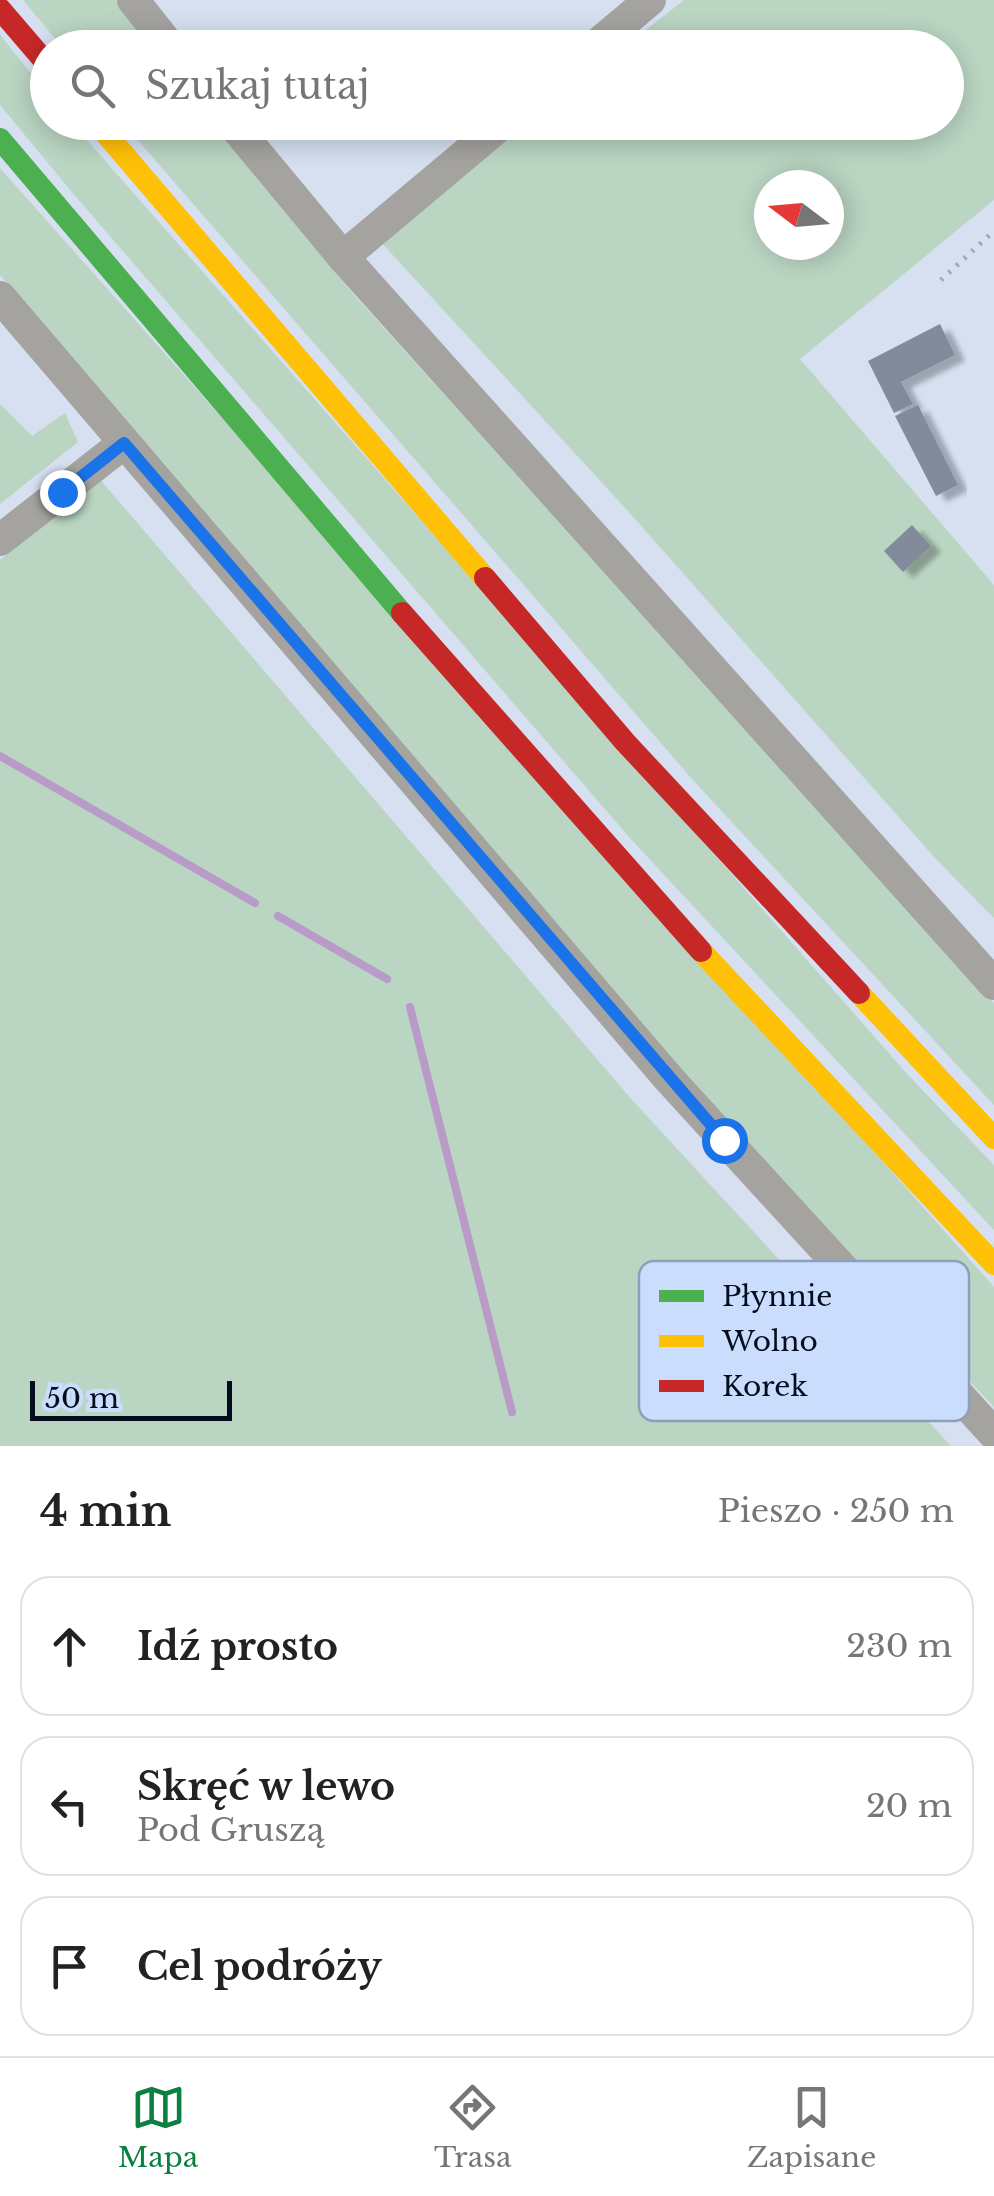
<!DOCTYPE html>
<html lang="pl">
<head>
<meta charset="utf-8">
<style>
	body { margin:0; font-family:"Libre Baskerville",serif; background:#f6f6f6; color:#222 }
	.compass { position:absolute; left:754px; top:170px; width:90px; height:90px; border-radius:50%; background:#fff; box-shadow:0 5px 25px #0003; rotate:286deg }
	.scale { position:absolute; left:30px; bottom:25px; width:202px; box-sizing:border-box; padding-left:10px; border:5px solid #040c1d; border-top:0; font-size:28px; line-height:35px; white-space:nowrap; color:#040c1d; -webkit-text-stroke:8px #caddfd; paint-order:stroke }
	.stop { position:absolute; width:30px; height:30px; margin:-22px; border:8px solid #1a73e8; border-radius:50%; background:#fff }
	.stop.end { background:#1a73e8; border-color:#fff; box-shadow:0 2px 10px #0008 }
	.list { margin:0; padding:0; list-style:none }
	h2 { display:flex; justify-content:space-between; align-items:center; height:130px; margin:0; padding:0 40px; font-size:42px }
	h2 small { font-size:32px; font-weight:400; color:#767676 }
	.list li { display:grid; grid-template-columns:65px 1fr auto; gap:30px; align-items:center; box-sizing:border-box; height:140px; margin:0 20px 20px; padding:0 20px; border:2px solid #e0e0e0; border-radius:30px }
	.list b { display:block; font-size:38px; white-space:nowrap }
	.list p { margin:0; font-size:32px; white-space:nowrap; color:#767676 }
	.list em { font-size:32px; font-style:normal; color:#767676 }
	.icon { flex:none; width:55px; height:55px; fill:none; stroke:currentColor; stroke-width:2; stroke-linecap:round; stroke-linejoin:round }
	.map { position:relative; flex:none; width:994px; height:1446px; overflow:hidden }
	.search { position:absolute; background:#fff; box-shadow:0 5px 25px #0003; left:30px; right:30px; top:30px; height:110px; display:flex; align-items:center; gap:25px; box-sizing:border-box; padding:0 35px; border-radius:55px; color:#767676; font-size:38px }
	.sheet { height:610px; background:#fff }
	nav { display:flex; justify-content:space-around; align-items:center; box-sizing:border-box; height:140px; border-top:2px solid #e0e0e0; background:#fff; font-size:28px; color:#767676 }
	nav a { display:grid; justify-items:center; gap:5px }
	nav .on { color:#0b8043 }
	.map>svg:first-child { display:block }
	.green { fill:#bad5c2; fill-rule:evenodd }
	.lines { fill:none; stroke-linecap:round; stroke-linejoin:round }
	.stream { stroke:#b99bc8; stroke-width:8 }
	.building { fill:#828b9c; filter:url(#shadow) }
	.path { stroke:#a5a7aa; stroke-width:5; stroke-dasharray:2.5 8; stroke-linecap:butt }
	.street { stroke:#a5a39f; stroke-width:32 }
	.fast { stroke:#4caf50; stroke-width:22 }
	.slow { stroke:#ffc107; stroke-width:22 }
	.jam { stroke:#c62828; stroke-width:22 }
	.route { stroke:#1a73e8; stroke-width:12 }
	.key { fill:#caddfd; stroke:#8f9eba; stroke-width:2.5 }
	.key-label { font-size:28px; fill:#040c1d }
</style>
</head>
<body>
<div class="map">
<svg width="994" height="1446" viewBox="0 0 994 1446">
	<defs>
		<filter id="shadow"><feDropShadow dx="10" dy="6" stdDeviation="2.5" flood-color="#0004"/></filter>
	</defs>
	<rect width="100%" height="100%" fill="#d6e0f1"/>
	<g class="green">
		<polygon points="23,0 116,0 152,47 62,47"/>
		<path d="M 684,0 L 994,0 L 994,200 L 800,359 L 994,585 L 994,918 L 935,858 L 628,511 L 379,240 L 528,123 L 946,122 L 946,48 L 624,47 ZM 769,185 L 829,185 L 829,245 L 769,245 Z"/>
		<polygon points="0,35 47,93 48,122 72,123 909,1076 994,1165 994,1230 629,837 71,191 0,105"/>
		<polygon points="123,123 211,123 355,296 994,1003 994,1105 692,779"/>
		<polygon points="0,168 994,1287 994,1407 768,1168 428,783 0,275"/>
		<polygon points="0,404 32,436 65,413 78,442 0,504"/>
		<polygon points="98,477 633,1101 951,1446 0,1446 0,560"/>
	</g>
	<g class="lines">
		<g class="stream">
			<polyline points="0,756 255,903"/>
			<polyline points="278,916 387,979"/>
			<polyline points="410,1007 512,1412"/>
		</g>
	</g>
	<g class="building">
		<polygon points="940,324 955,355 901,382 913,404 894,413 868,361"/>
		<polygon points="918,405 958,485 936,496 895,416"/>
		<polygon points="912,525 931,546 903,572 884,551"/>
	</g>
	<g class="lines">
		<polyline class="path" points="941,280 994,231"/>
		<g class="street">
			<polyline points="133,0 171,48"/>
			<polyline points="593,48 650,0"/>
			<polyline points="231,122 343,257 994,984"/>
			<polyline points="343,257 504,122"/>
			<polyline points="0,297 670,1080 994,1434"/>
			<polyline points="0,540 124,443"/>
		</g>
		<polyline class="fast" points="0,139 402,613"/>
		<g class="slow">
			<polyline points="96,122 485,578"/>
			<polyline points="701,951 994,1264"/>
			<polyline points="859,993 994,1138"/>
		</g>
		<g class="jam">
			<polyline points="0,9 48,65"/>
			<polyline points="485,578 625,742 859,993"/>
			<polyline points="402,613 701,951"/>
		</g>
	</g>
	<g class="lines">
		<polyline class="route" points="62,492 124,443 724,1140"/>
	</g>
	<rect x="639" y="1261" width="330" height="160" rx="15" class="key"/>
	<rect x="659" y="1290" width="45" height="12" fill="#4caf50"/>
	<rect x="659" y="1335" width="45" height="12" fill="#ffc107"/>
	<rect x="659" y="1380" width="45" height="12" fill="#c62828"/>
	<g class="key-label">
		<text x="722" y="1306">Płynnie</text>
		<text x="722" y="1351">Wolno</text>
		<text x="722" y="1396">Korek</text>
	</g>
</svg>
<svg class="compass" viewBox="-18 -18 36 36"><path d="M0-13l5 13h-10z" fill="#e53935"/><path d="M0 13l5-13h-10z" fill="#767676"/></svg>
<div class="scale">50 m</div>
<div class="stop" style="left:724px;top:1140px"></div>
<div class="stop end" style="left:62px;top:492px"></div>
<div class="search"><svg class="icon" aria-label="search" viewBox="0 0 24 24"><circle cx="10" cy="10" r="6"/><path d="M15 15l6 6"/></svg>Szukaj tutaj</div>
</div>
<section class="sheet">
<h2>4 min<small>Pieszo · 250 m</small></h2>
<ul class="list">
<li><svg class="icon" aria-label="ahead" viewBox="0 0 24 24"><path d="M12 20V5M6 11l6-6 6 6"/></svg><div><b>Idź prosto</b></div><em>230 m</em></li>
<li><svg class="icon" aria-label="left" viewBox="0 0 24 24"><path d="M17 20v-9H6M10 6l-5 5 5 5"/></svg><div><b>Skręć w lewo</b><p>Pod Gruszą</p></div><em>20 m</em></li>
<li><svg class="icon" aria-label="arrive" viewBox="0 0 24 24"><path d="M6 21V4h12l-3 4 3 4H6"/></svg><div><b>Cel podróży</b></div></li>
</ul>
</section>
<nav>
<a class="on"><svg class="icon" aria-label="map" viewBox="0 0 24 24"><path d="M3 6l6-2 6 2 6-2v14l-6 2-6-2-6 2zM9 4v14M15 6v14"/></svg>Mapa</a>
<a><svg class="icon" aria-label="directions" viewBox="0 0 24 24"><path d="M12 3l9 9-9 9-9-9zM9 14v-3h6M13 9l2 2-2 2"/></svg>Trasa</a>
<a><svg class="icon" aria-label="saved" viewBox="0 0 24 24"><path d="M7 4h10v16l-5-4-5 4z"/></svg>Zapisane</a>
</nav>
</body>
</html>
